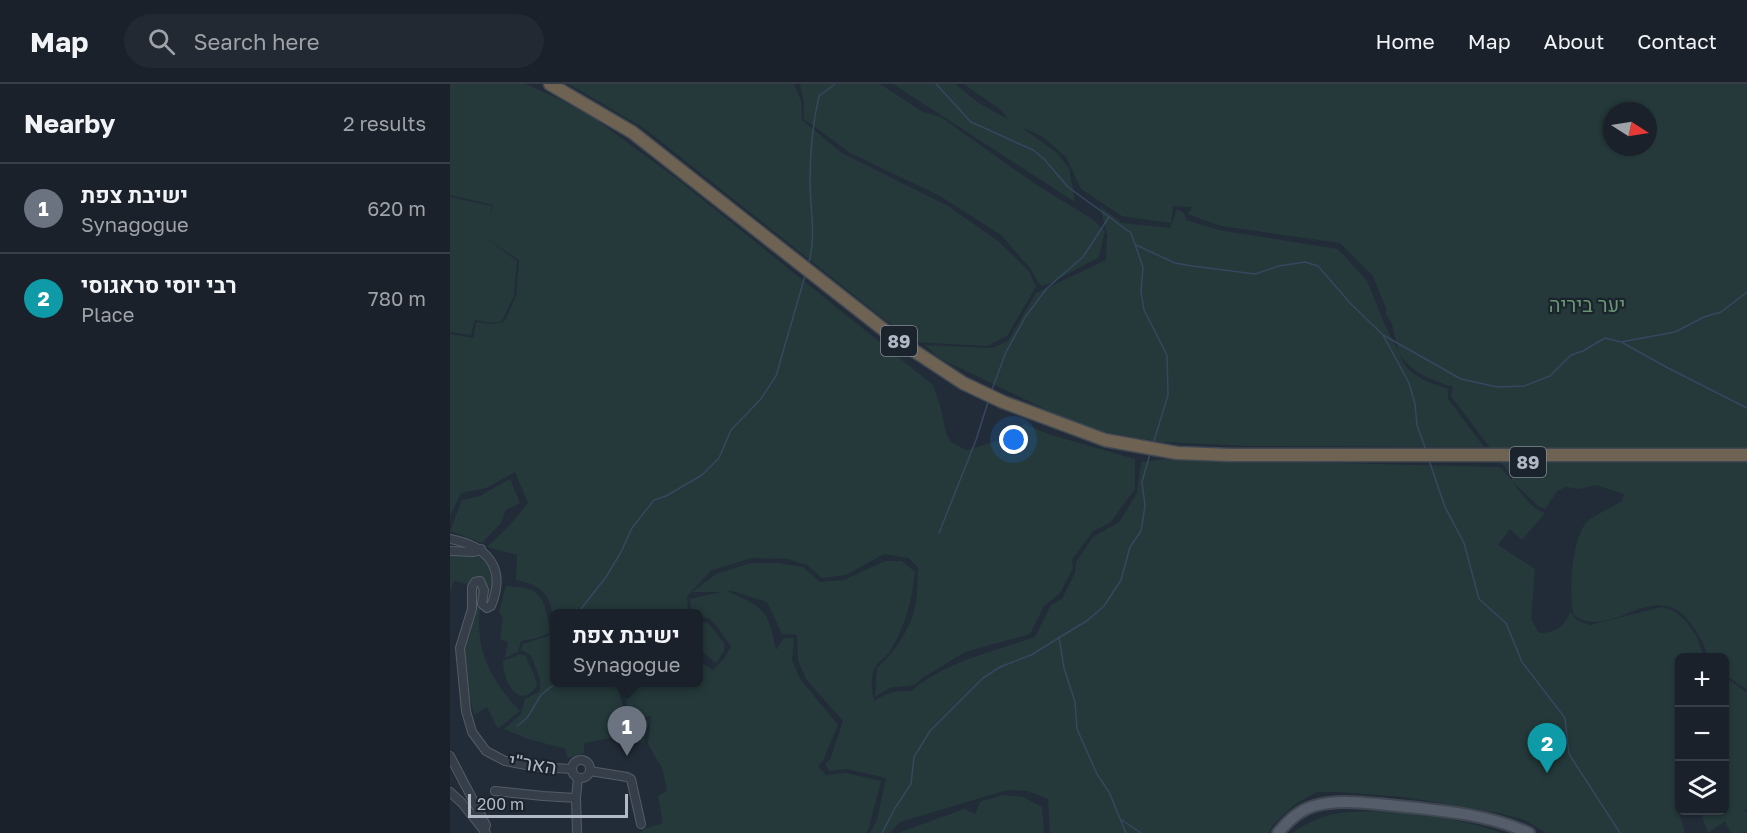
<!DOCTYPE html>
<html lang="en">
<head>
<meta charset="utf-8">
<style>
	body { margin:0; font-family:"Golos Text",Heebo,sans-serif; background:#232932; color:#f1f3f6 }
	.controls { position:absolute; right:18px; bottom:18px; display:grid; overflow:hidden; border-radius:9px; box-shadow:0 2px 4px #0004 }
	.controls button { width:54px; height:54px; display:grid; place-items:center; padding:0; border:0; border-bottom:2px solid #383e47; background:#1a212a; color:#f1f3f6; font:30px sans-serif }
	.compass { position:absolute; left:1153px; top:18px; width:54px; height:54px; border-radius:50%; background:#1a212a; box-shadow:0 2px 4px #0004; rotate:102deg }
	.scale { position:absolute; left:18px; bottom:15px; width:160px; box-sizing:border-box; padding-left:6px; border:3px solid #b0b9c5; border-top:0; font-size:16px; line-height:21px; white-space:nowrap; color:#b0b9c5; -webkit-text-stroke:4px #1b232d; paint-order:stroke }
	.you { position:absolute; left:564px; top:356px; width:21px; height:21px; margin:-15px; border:4px solid #fff; border-radius:50%; background:#1a73e8; box-shadow:0 0 0 9px #1a73e833 }
	.badge { display:grid; place-items:center; width:39px; height:39px; border-radius:50%; background:#87b2f3; color:#fff; font-size:20px; font-weight:700 }
	.pin { position:absolute; translate:-50% -50px; filter:drop-shadow(0 2px 3px #0008) }
	.pin::after { content:''; position:absolute; top:32px; width:21px; height:18px; background:inherit; clip-path:polygon(0 0,100% 0,50% 100%) }
	.popup { position:absolute; left:100px; top:525px; width:153px; height:78px; box-sizing:border-box; display:grid; place-content:center; border-radius:9px; background:#1a212a; filter:drop-shadow(0 2px 4px #0005); font-size:20px; white-space:nowrap; color:#9fa3a8 }
	.popup b { font-size:22px; color:#f1f3f6 }
	.popup::after { content:''; position:absolute; left:50%; top:100%; margin-left:-12px; border:12px solid transparent; border-top-color:#1a212a }
	.list { margin:0; padding:0; list-style:none }
	h2 { display:flex; justify-content:space-between; align-items:center; height:78px; margin:0; padding:0 24px; font-size:26px }
	h2 small { font-size:20px; font-weight:400; color:#9fa3a8 }
	.list li { display:grid; grid-template-columns:39px 1fr auto; gap:18px; align-items:center; box-sizing:border-box; height:90px; padding:0 24px; border-top:2px solid #383e47 }
	.list b { display:block; font-size:22px; white-space:nowrap }
	.list p { margin:0; font-size:20px; white-space:nowrap; color:#9fa3a8 }
	.list em { font-size:20px; font-style:normal; color:#9fa3a8 }
	.icon { flex:none; width:33px; height:33px; fill:none; stroke:currentColor; stroke-width:2; stroke-linecap:round; stroke-linejoin:round }
	.map { position:relative; flex:none; width:1297px; height:749px; overflow:hidden }
	header { display:flex; align-items:center; gap:36px; box-sizing:border-box; height:84px; padding:0 30px; background:#1a212a; border-bottom:2px solid #383e47 }
	header strong { font-size:28px }
	nav { display:flex; gap:33px; margin-inline-start:auto; font-size:21px }
	.search { width:420px; height:54px; background:#232932; display:flex; align-items:center; gap:15px; box-sizing:border-box; padding:0 21px; border-radius:33px; color:#9fa3a8; font-size:22px }
	main { display:flex }
	aside { flex:1; background:#1a212a }
	.map>svg:first-child { display:block }
	.green { fill:#25393a; fill-rule:evenodd }
	.lines { fill:none; stroke-linecap:round; stroke-linejoin:round }
	.stream { stroke:#36475f; stroke-width:1.5 }
	.minor-casing { stroke:#535c67; stroke-width:10 }
	.major-casing { stroke:#3f4752; stroke-width:14 }
	.highway-casing { stroke:#404953; stroke-width:15 }
	.minor { stroke:#363e49; stroke-width:8 }
	.major { stroke:#545d69; stroke-width:10 }
	.highway { stroke:#6e6353; stroke-width:12 }
	.labels { text-anchor:middle; dominant-baseline:central; stroke-width:4.5; stroke-linejoin:round; paint-order:stroke }
	.shield { fill:#1b232d; stroke:#838c97; stroke-width:1.5 }
	.shield-label { font-size:18px; font-weight:bold; fill:#b0b9c5 }
	.park-label { font-size:20px; fill:#699572; stroke:#1b232d }
	.street-label { font-size:20px; fill:#b0b9c5; stroke:#1b232d }
</style>
</head>
<body>
<header>
<strong>Map</strong>
<div class="search"><svg class="icon" aria-label="search" viewBox="0 0 24 24"><circle cx="10" cy="10" r="6"/><path d="M15 15l6 6"/></svg>Search here</div>
<nav><a>Home</a><a>Map</a><a>About</a><a>Contact</a></nav>
</header>
<main>
<aside>
<h2>Nearby<small>2 results</small></h2>
<ul class="list">
<li><span class="badge" style="background:#6b7280">1</span><div><b>ישיבת צפת</b><p>Synagogue</p></div><em>620 m</em></li>
<li><span class="badge" style="background:#0f9aa8">2</span><div><b>רבי יוסי סראגוסי</b><p>Place</p></div><em>780 m</em></li>
</ul>
</aside>
<div class="map">
<svg width="1297" height="749" viewBox="0 0 1297 749">
	<rect width="100%" height="100%" fill="#222c38"/>
	<g class="green">
		<path d="M 0,0 L 75,0 L 105,13 L 144,34 L 231,98 L 483,301 L 491,325 L 496,349 L 501,358 L 516,366 L 565,352 L 574,340 L 598,350 L 685,375 L 685,405 L 660,439 L 643,447 L 622,476 L 623,484 L 610,509 L 594,522 L 580,550 L 515,568 L 474,593 L 464,601 L 439,604 L 425,613 L 427,584 C 445,568 462,543 466,518 C 468,507 467,496 468,484 L 459,474 L 434,470 L 396,491 L 372,494 L 357,481 L 338,475 L 302,474 L 262,486 L 237,512 L 238,529 L 105,530 L 105,536 C 101,530 102,523 99,517 C 92,502 80,499 66,496 L 67,471 L 37,463 L 59,442 L 78,419 L 65,388 L 36,404 L 11,409 L 0,432 L 0,250 L 23,254 L 26,238 L 40,240 L 54,238 L 66,212 L 69,176 L 36,154 L 67,177 L 64,212 L 52,237 L 41,239 L 25,236 L 21,251 L 0,248 L 0,113 L 42,122 L 39,140 L 43,121 L 0,111 Z"/>
		<polygon points="119,0 344,0 351,17 352,36 392,69 498,122 548,157 579,187 586,203 557,252 537,262 463,258 195,45"/>
		<polygon points="350,0 430,0 473,28 491,33 585,100 642,135 655,147 649,173 601,199 591,202 579,183 551,151 490,112 400,69 354,35 354,19"/>
		<path d="M 443,0 L 505,0 L 530,20 L 558,35 C 551,21 528,13 515,0 L 1297,0 L 1297,606 L 1276,591 L 1275,588 L 1274,574 L 1258,573 C 1255,561 1249,551 1241,540 C 1207,490 1160,559 1124,531 C 1118,512 1122,455 1136,439 C 1145,430 1161,424 1172,417 L 1174,410 L 1146,401 L 1129,405 L 1116,403 L 1107,407 L 1095,425 L 1088,422 L 1062,397 L 1062,393 L 1001,312 L 1003,303 C 981,296 964,290 950,271 C 956,292 979,298 998,305 L 998,315 L 1034,363 L 798,362 L 711,358 L 651,347 L 599,327 L 489,274 L 475,261 L 542,264 L 558,257 L 586,209 L 656,176 L 657,151 L 650,122 L 672,139 L 720,144 L 727,125 L 734,129 L 736,136 L 768,146 L 888,165 L 917,197 L 935,241 L 948,267 L 942,240 L 935,228 L 937,227 L 923,192 L 890,159 L 771,142 L 738,130 L 742,123 L 723,122 L 721,139 L 672,132 L 631,105 L 616,73 L 593,53 L 571,43 L 606,68 L 619,84 L 625,118 ZM 1162,27 L 1198,27 L 1198,63 L 1162,63 Z"/>
		<path d="M 714,375 L 1049,383 C 1067,397 1071,419 1095,429 L 1072,456 L 1060,445 L 1048,461 L 1085,485 L 1081,535 L 1089,549 C 1104,549 1114,544 1120,528 L 1128,537 L 1140,541 L 1212,523 L 1224,527 L 1234,535 L 1246,551 L 1254,573 L 1230,574 L 1230,722 L 1227,723 L 1235,749 L 1096,749 L 1075,736 L 1049,729 L 953,713 L 889,708 L 867,708 L 845,720 L 823,741 L 819,749 L 600,749 L 598,715 L 578,707 L 557,706 L 450,738 L 439,749 L 420,749 L 427,736 L 436,694 L 397,685 L 379,687 L 375,679 L 380,676 L 393,637 L 356,595 L 348,576 L 347,551 L 332,550 L 317,518 L 282,507 L 277,507 C 314,524 318,525 326,566 L 334,554 L 344,554 L 342,576 L 350,595 L 388,641 L 373,677 L 368,682 L 376,691 L 396,689 L 431,697 L 419,743 L 416,749 L 190,749 L 194,745 L 213,739 L 208,712 L 217,707 L 213,686 L 198,660 L 201,632 L 179,635 L 174,605 L 171,599 L 249,598 L 249,577 L 263,586 L 273,576 L 281,563 L 269,545 L 259,534 L 249,533 L 249,530 L 241,529 L 240,515 L 271,508 L 242,508 L 266,490 L 301,479 L 327,479 L 353,483 L 370,498 L 394,496 L 435,477 L 452,477 L 465,488 C 462,515 456,540 442,564 C 439,571 431,575 427,581 C 419,591 422,606 424,617 C 437,608 446,607 461,607 C 499,576 541,569 585,553 L 601,521 L 612,515 L 625,489 L 626,478 L 642,454 L 670,437 L 687,409 L 691,378 Z"/>
		<polygon points="60,395 70,419 56,426 51,439 32,459 0,447 12,416 30,412"/>
		<path d="M 0,470 C 9,471 20,469 29,471 C 48,475 43,504 41,517 L 37,520 L 34,517 L 38,504 L 33,495 L 27,494 L 18,500 L 4,497 L 0,508 Z"/>
		<path d="M 29,500 C 34,509 30,521 29,532 C 28,573 42,597 70,627 L 48,645 L 37,623 L 24,631 L 15,595 L 15,557 L 25,527 L 24,502 Z"/>
		<path d="M 56,502 C 81,504 91,504 97,531 C 98,538 100,541 99,549 L 87,554 L 71,557 L 68,568 L 55,574 L 58,558 L 50,555 L 53,533 L 49,527 Z"/>
		<polygon points="249,537 258,539 274,559 274,567 266,579 249,565"/>
		<polygon points="105,542 105,598 167,599 177,639 199,636 194,659 170,660 167,653 134,659 134,669 117,674 116,665 78,655 54,645 71,630 75,615 90,607 90,595 81,571 71,566 73,560 104,550"/>
		<path d="M 70,570 L 76,572 C 79,583 86,591 87,602 C 68,628 53,596 53,577 Z"/>
		<polygon points="1275,593 1297,609 1297,725 1294,726 1297,729 1297,749 1281,749 1275,737 1258,749 1250,727 1274,726"/>
		<polygon points="554,711 573,713 592,723 594,749 448,749 514,725 525,730 531,717"/>
		<path d="M 933,727 C 973,732 1014,734 1051,749 L 842,749 C 876,726 894,728 933,727 Z"/>
	</g>
	<g class="lines">
		<g class="stream">
			<polyline points="486,0 521,38 583,66 594,75 618,103 681,149 693,183 691,208 694,226 717,271 718,311 703,360"/>
			<polyline points="686,161 725,179 742,182 805,190 829,182 855,178 868,182 901,220 933,251 1011,295 1047,303 1074,302 1100,292 1121,271 1133,267 1155,254 1171,258 1225,248 1254,233 1271,228 1297,208"/>
			<path d="M 358,181 C 367,153 360,126 360,97 C 360,66 362,42 369,12 L 385,0"/>
			<polyline points="933,251 959,299 965,320 967,341 976,366"/>
			<polyline points="1173,259 1218,284 1297,324"/>
			<polyline points="541,308 556,268 576,232 597,204 633,173 659,133"/>
			<polyline points="979,376 995,423 1014,459 1029,515 1056,539 1072,578 1115,634 1119,670 1170,749"/>
			<polyline points="489,449 526,356 538,318"/>
			<polyline points="127,530 156,493 171,468 182,444 204,416 216,412 252,391 269,374 281,346 310,316 326,292 355,192"/>
			<polyline points="609,553 614,584 625,618 627,645 647,690 659,708 676,749"/>
			<polyline points="67,642 77,634 91,611 107,598"/>
			<polyline points="672,736 691,749"/>
			<polyline points="432,749 445,724 461,700 464,673 480,647 533,594 550,583 581,571 638,536 654,522 671,496 680,463 691,447 695,422 692,398 700,370"/>
		</g>
		<g class="minor-casing">
			<g id="minor">
				<path d="M 0,455 C 37,462 57,483 41,522 L 37,524 L 32,520 L 34,506 L 30,497 L 25,498 L 22,503 L 22,525 L 10,564 L 16,627 L 22,648 L 36,667 L 55,677 L 87,683 L 122,685"/>
				<polyline points="0,467 24,468 31,465"/>
				<polyline points="0,672 36,741 34,747"/>
				<circle cx="131" cy="685" r="9"/>
				<polyline points="140,687 177,693 181,695 191,740"/>
				<polyline points="45,707 93,712 126,714"/>
				<polyline points="0,708 12,719 36,749"/>
				<polyline points="127,749 126,714 128,694"/>
			</g>
		</g>
		<g class="major-casing">
			<path id="major" d="M 828,749 C 838,737 849,726 864,722 C 889,715 914,719 938,721 C 985,726 1036,729 1079,749"/>
		</g>
		<g class="highway-casing">
			<polyline id="highway" points="100,0 182,48 443,253 513,299 553,318 655,356 727,369 780,371 1297,371"/>
		</g>
		<use href="#minor" class="minor"/>
		<use href="#major" class="major"/>
		<use href="#highway" class="highway"/>
	</g>
	<g class="labels">
		<g class="shield">
			<rect x="431" y="242" width="36" height="30" rx="4.5"/>
			<rect x="1060" y="363" width="36" height="30" rx="4.5"/>
		</g>
		<g class="shield-label">
			<text x="449" y="257">89</text>
			<text x="1078" y="378">89</text>
		</g>
		<g class="park-label">
			<text x="1137" y="220">יער ביריה</text>
		</g>
		<g class="street-label">
			<text transform="translate(83 679) rotate(9)">האר"י</text>
		</g>
	</g>
</svg>
<div class="controls">
<button>+</button>
<button>−</button>
<button><svg class="icon" aria-label="layers" viewBox="0 0 24 24"><path d="M12 4l9 5-9 5-9-5zM3 14l9 5 9-5"/></svg></button>
</div>
<svg class="compass" viewBox="-18 -18 36 36"><path d="M0-13l5 13h-10z" fill="#e53935"/><path d="M0 13l5-13h-10z" fill="#9fa3a8"/></svg>
<div class="scale">200 m</div>
<div class="you"></div>
<div class="pin badge" style="left:177px;top:672px;background:#6b7280">1</div>
<div class="popup"><b>ישיבת צפת</b>Synagogue</div>
<div class="pin badge" style="left:1097px;top:689px;background:#0f9aa8">2</div>
</div>
</main>
</body>
</html>
